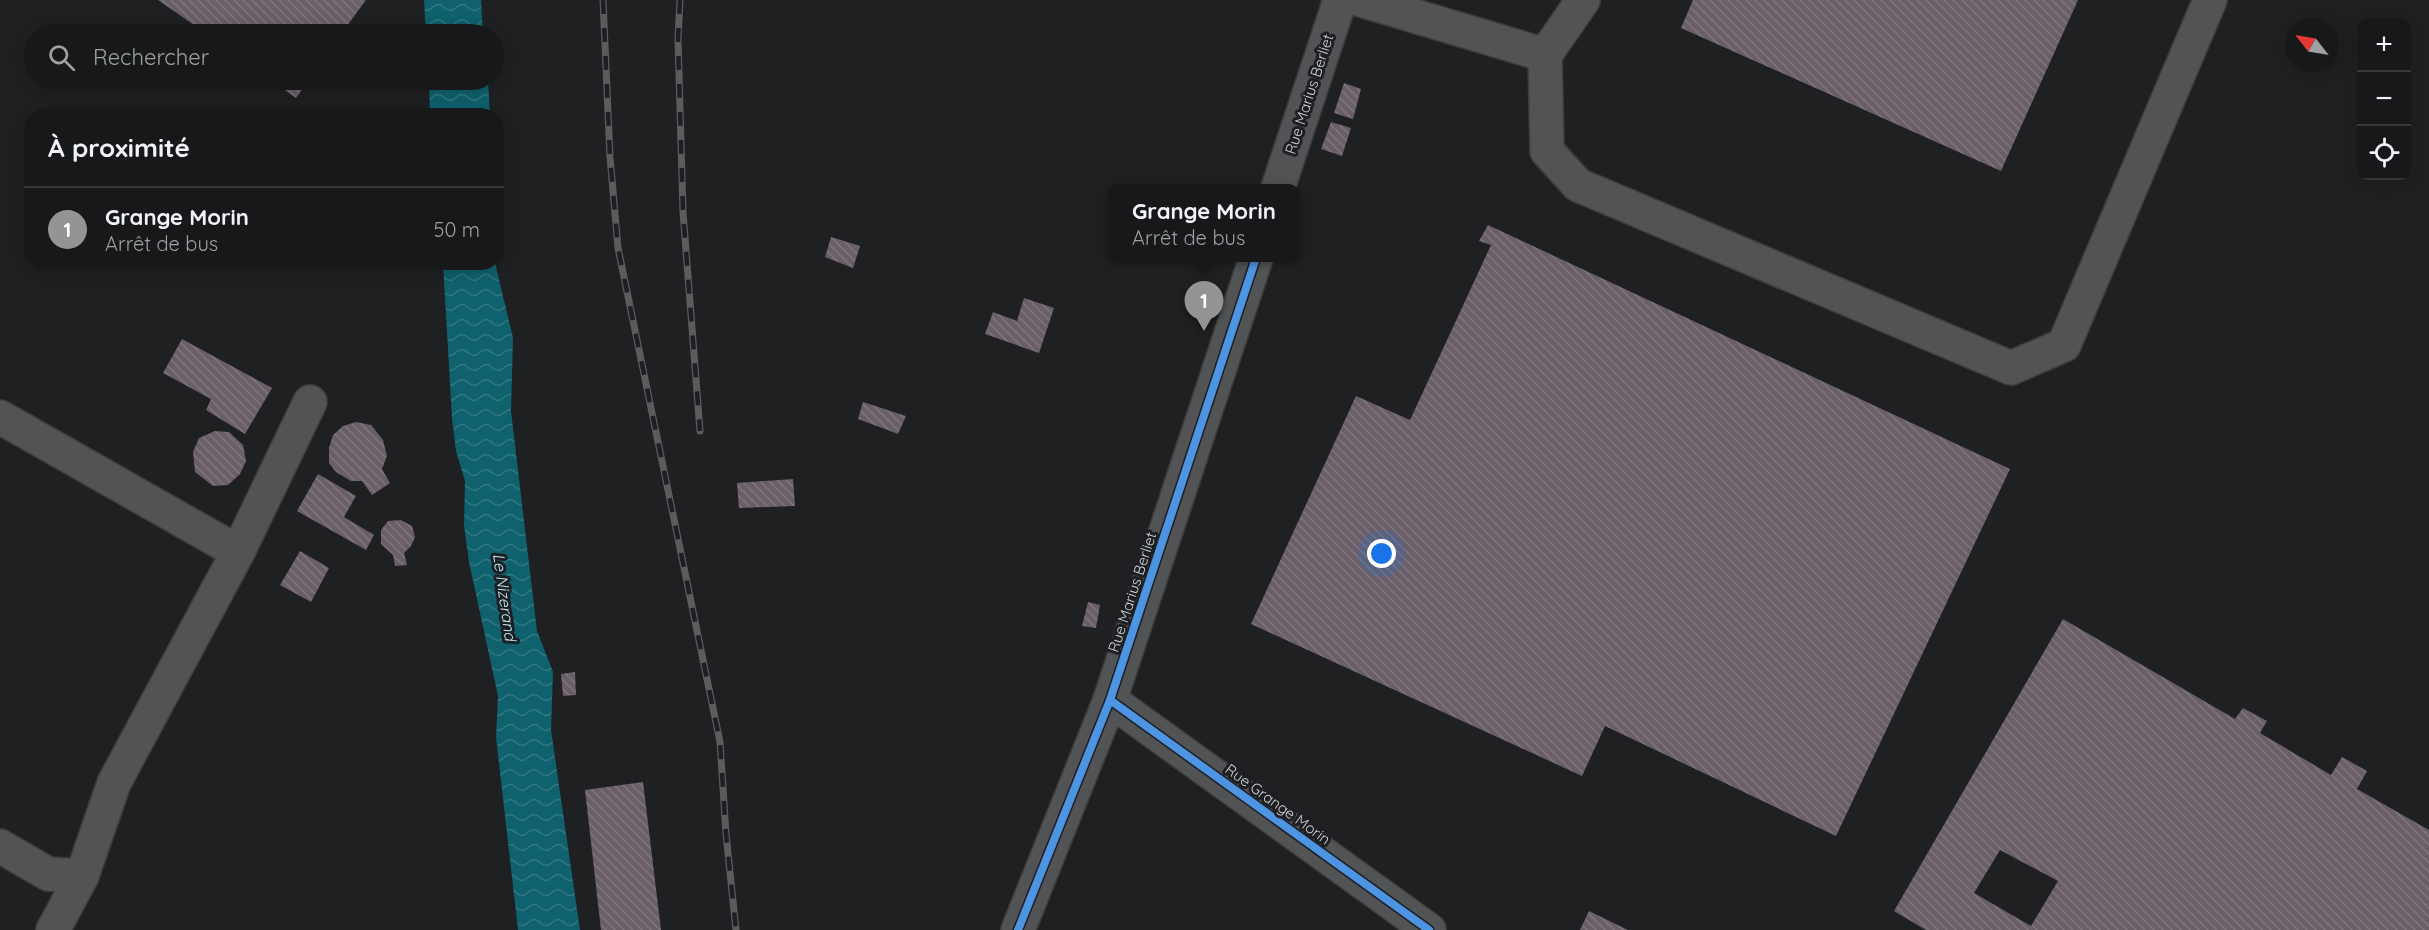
<!DOCTYPE html>
<html lang="fr">
<head>
<meta charset="utf-8">
<style>
	body { margin:0; font-family:Quicksand,sans-serif; background:#1f2123; color:#f1f3f6 }
	.controls { position:absolute; right:18px; top:18px; display:grid; overflow:hidden; border-radius:12px; box-shadow:0 3px 15px #0003 }
	.controls button { width:54px; height:54px; display:grid; place-items:center; padding:0; border:0; border-bottom:2px solid #353739; background:#16181a; color:#f1f3f6; font:30px sans-serif }
	.compass { position:absolute; left:2285px; top:18px; width:54px; height:54px; border-radius:50%; background:#16181a; box-shadow:0 3px 15px #0003; rotate:301deg }
	.you { position:absolute; left:1382px; top:554px; width:21px; height:21px; margin:-15px; border:4px solid #fff; border-radius:50%; background:#1a73e8; box-shadow:0 0 0 9px #1a73e833 }
	.badge { display:grid; place-items:center; width:39px; height:39px; border-radius:50%; background:#929496; color:#fff; font-size:20px; font-weight:700 }
	.pin { position:absolute; translate:-50% -50px; filter:drop-shadow(0 2px 3px #0008) }
	.pin::after { content:''; position:absolute; top:32px; width:21px; height:18px; background:inherit; clip-path:polygon(0 0,100% 0,50% 100%) }
	.popup { position:absolute; left:1108px; top:184px; width:192px; height:78px; box-sizing:border-box; display:grid; place-content:center; border-radius:12px; background:#16181a; filter:drop-shadow(0 2px 4px #0005); font-size:20px; white-space:nowrap; color:#9ea0a2 }
	.popup b { font-size:22px; color:#f1f3f6 }
	.popup::after { content:''; position:absolute; left:50%; top:100%; margin-left:-12px; border:12px solid transparent; border-top-color:#16181a }
	.list { margin:0; padding:0; list-style:none }
	h2 { display:flex; justify-content:space-between; align-items:center; height:78px; margin:0; padding:0 24px; font-size:26px }
	h2 small { font-size:20px; font-weight:400; color:#9ea0a2 }
	.list li { display:grid; grid-template-columns:39px 1fr auto; gap:18px; align-items:center; box-sizing:border-box; height:84px; padding:0 24px; border-top:2px solid #353739 }
	.list b { display:block; font-size:22px; white-space:nowrap }
	.list p { margin:0; font-size:20px; white-space:nowrap; color:#9ea0a2 }
	.list em { font-size:20px; font-style:normal; color:#9ea0a2 }
	.icon { flex:none; width:33px; height:33px; fill:none; stroke:currentColor; stroke-width:2; stroke-linecap:round; stroke-linejoin:round }
	.map { position:relative; flex:none; width:2429px; height:930px; overflow:hidden }
	.search { position:absolute; background:#16181a; box-shadow:0 3px 15px #0003; left:24px; top:24px; width:480px; height:66px; display:flex; align-items:center; gap:15px; box-sizing:border-box; padding:0 21px; border-radius:33px; color:#9ea0a2; font-size:22px }
	.panel { position:absolute; background:#16181a; box-shadow:0 3px 15px #0003; left:24px; top:108px; width:480px; height:162px; border-radius:24px }
	.map>svg:first-child { display:block }
	.water { fill:url(#water-waves) }
	.building { fill:url(#building-back-hatch); fill-rule:evenodd }
	.lines { fill:none; stroke-linecap:round; stroke-linejoin:round }
	.minor-casing { stroke:#3c3d3f; stroke-width:36 }
	.minor { stroke:#515355; stroke-width:33 }
	.rail-casing { stroke:#5b5c5e; stroke-width:7 }
	.rail { stroke:#1d1f23; stroke-width:4.5; stroke-dasharray:14; stroke-linecap:butt }
	.cycleway-casing { stroke:#1d1f23; stroke-width:11 }
	.cycleway { stroke:#4d94e3; stroke-width:8 }
	.labels { text-anchor:middle; dominant-baseline:central; stroke-width:6; stroke-linejoin:round; paint-order:stroke }
	.street-label { font-size:15px; fill:#d1d3d5; stroke:#1d1f23 }
	.water-label { font-size:16px; font-style:italic; fill:#beeef8; stroke:#1d1f23 }
</style>
</head>
<body>
<div class="map">
<svg width="2429" height="930" viewBox="0 0 2429 930">
	<defs>
		<pattern id="water-waves" width="16" height="10" patternUnits="userSpaceOnUse" patternTransform="scale(1.5)"><rect width="16" height="10" fill="#0f616e"/><path d="M0 5q4-4 8 0t8 0" fill="none" stroke="#317782"/></pattern>
		<pattern id="building-back-hatch" width="6" height="6" patternUnits="userSpaceOnUse" patternTransform="scale(1.5)"><rect width="6" height="6" fill="#6a5f68"/><path d="M-1 5l2 2M0 0l6 6M5-1l2 2" fill="none" stroke="#7e757d"/></pattern>
	</defs>
	<rect width="100%" height="100%" fill="#1e2022"/>
	<g class="water">
		<polygon points="424,0 481,0 483,34 426,34"/>
		<polygon points="429,80 488,80 490,115 430,115"/>
		<polygon points="443,263 495,263 513,338 511,411 537,631 553,672 551,730 580,930 518,930 496,737 498,696 469,562 464,525 465,481 456,451 452,418"/>
	</g>
	<g class="building">
		<polygon points="158,0 366,0 341,34 207,34"/>
		<polygon points="1693,0 2078,0 2001,171 1681,28"/>
		<polygon points="271,80 309,80 296,98"/>
		<polygon points="1344,83 1361,89 1353,119 1334,113"/>
		<polygon points="1331,122 1351,128 1342,156 1321,149"/>
		<polygon points="1488,225 2010,469 1836,836 1605,726 1582,776 1251,624 1356,396 1410,420 1491,245 1479,241"/>
		<polygon points="831,237 860,246 853,268 825,257"/>
		<polygon points="1024,298 1054,308 1039,353 985,334 993,312 1017,321"/>
		<polygon points="182,339 272,388 245,434 206,410 211,399 163,373"/>
		<polygon points="863,402 906,416 898,434 858,419"/>
		<polygon points="356,422 371,425 383,440 387,456 382,469 390,483 372,495 362,481 351,481 336,472 329,463 329,448 333,435 343,426"/>
		<polygon points="215,431 229,432 243,445 246,461 240,474 228,485 213,486 195,472 193,452 199,438"/>
		<polygon points="318,474 356,496 344,517 374,535 366,550 297,511"/>
		<polygon points="793,479 795,506 739,508 737,483"/>
		<polygon points="401,520 412,526 415,537 411,546 404,553 407,565 395,566 393,555 381,544 381,530 388,521"/>
		<polygon points="300,551 329,568 311,602 280,585"/>
		<polygon points="1088,602 1100,605 1096,628 1082,626"/>
		<path d="M 2063,619 L 2235,719 L 2243,708 L 2267,721 L 2260,733 L 2331,775 L 2342,757 L 2367,771 L 2357,789 L 2429,830 L 2429,930 L 1926,930 L 1894,911 ZM 2000,850 L 2058,881 L 2031,926 L 1974,893 Z"/>
		<polygon points="575,672 576,695 563,696 561,674"/>
		<polygon points="643,782 661,930 601,930 585,790"/>
		<polygon points="1589,911 1628,930 1580,930"/>
	</g>
	<g class="lines">
		<g class="minor-casing">
			<g id="minor">
				<polyline points="1361,0 1545,55"/>
				<polyline points="1583,0 1545,55 1547,151 1578,185 2011,368 2064,345 2210,0"/>
				<polyline points="1278,188 1340,0"/>
				<polyline points="0,417 238,552 114,783 82,876 53,930"/>
				<polyline points="238,552 310,402"/>
				<polyline points="1110,700 1429,930"/>
				<polyline points="0,846 48,874 82,876"/>
				<polyline points="1018,930 1110,700 1256,258"/>
			</g>
		</g>
		<use href="#minor" class="minor"/>
		<g class="rail-casing">
			<g id="rail">
				<polyline points="603,0 610,157 618,248 720,742 726,834 736,930"/>
				<polyline points="680,0 678,39 683,212 700,431"/>
			</g>
		</g>
		<use href="#rail" class="rail"/>
		<g class="cycleway-casing">
			<g id="cycleway">
				<polyline points="1110,700 1429,930"/>
				<polyline points="1018,930 1110,700 1256,258"/>
			</g>
		</g>
		<use href="#cycleway" class="cycleway"/>
	</g>
	<g class="labels">
		<g class="street-label">
			<text transform="translate(1309 94) rotate(-72)">Rue Marius Berliet</text>
			<text transform="translate(1132 592) rotate(-72)">Rue Marius Berliet</text>
			<text transform="translate(1278 804) rotate(36)">Rue Grange Morin</text>
		</g>
		<g class="water-label">
			<text transform="translate(505 597) rotate(82)">Le Nizerand</text>
		</g>
	</g>
</svg>
<div class="controls">
<button>+</button>
<button>−</button>
<button><svg class="icon" aria-label="locate" viewBox="0 0 24 24"><circle cx="12" cy="12" r="6"/><path d="M12 2v4M12 18v4M2 12h4M18 12h4"/></svg></button>
</div>
<svg class="compass" viewBox="-18 -18 36 36"><path d="M0-13l5 13h-10z" fill="#e53935"/><path d="M0 13l5-13h-10z" fill="#9ea0a2"/></svg>
<div class="you"></div>
<div class="pin badge" style="left:1204px;top:331px">1</div>
<div class="popup"><b>Grange Morin</b>Arrêt de bus</div>
<div class="search"><svg class="icon" aria-label="search" viewBox="0 0 24 24"><circle cx="10" cy="10" r="6"/><path d="M15 15l6 6"/></svg>Rechercher</div>
<section class="panel">
<h2>À proximité<small></small></h2>
<ul class="list">
<li><span class="badge">1</span><div><b>Grange Morin</b><p>Arrêt de bus</p></div><em>50 m</em></li>
</ul>
</section>
</div>
</body>
</html>
